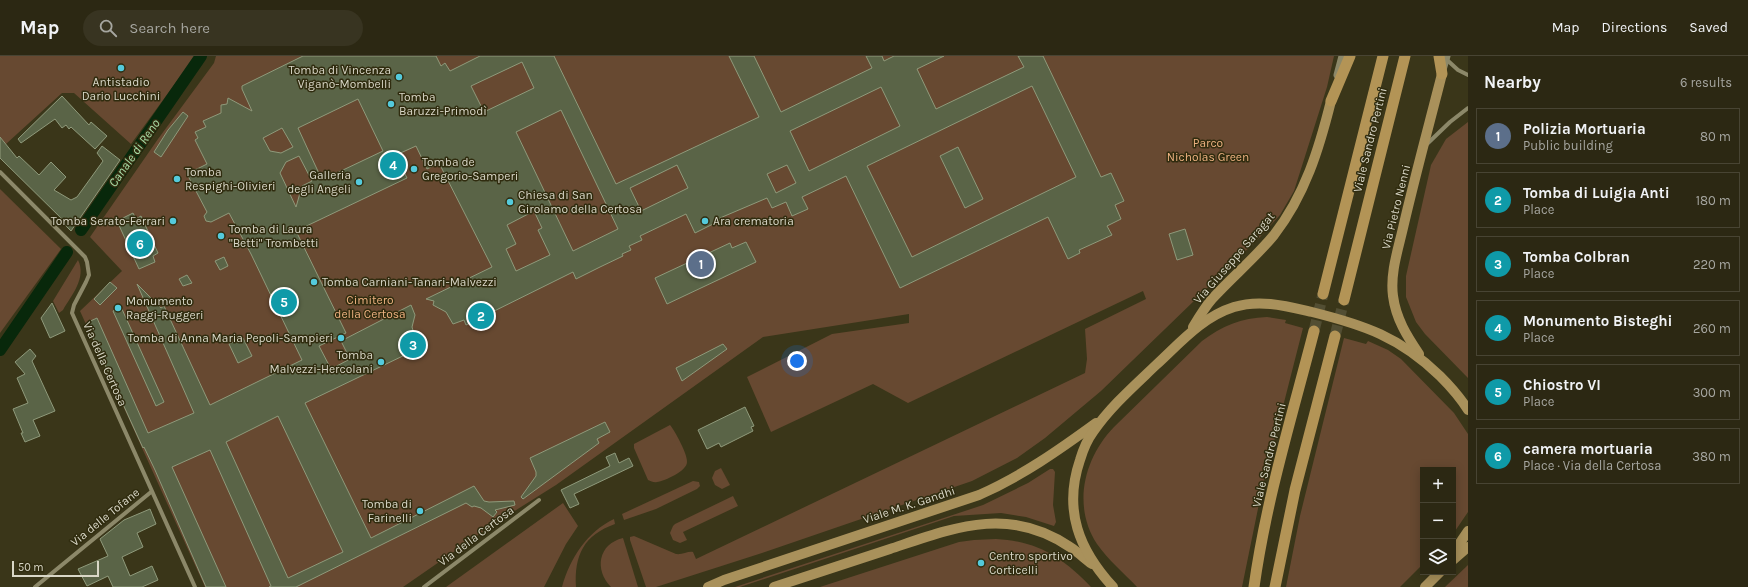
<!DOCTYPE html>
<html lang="en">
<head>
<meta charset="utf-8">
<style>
	body { margin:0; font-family:Karla,sans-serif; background:#383421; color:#f1f3f6 }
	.controls { position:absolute; right:12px; bottom:12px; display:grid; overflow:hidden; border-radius:0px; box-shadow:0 2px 10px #0003 }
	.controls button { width:36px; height:36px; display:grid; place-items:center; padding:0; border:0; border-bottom:1px solid #484433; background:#2c2813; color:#f1f3f6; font:20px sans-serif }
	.scale { position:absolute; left:12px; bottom:10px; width:87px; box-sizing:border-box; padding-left:4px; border:2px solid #d9d7c7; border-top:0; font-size:11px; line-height:14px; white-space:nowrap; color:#d9d7c7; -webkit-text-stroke:3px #302c0f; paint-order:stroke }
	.you { position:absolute; left:797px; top:305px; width:14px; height:14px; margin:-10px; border:3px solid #fff; border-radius:50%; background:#1a73e8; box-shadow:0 0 0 6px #1a73e833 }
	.badge { display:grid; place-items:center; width:26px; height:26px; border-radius:50%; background:#54cadc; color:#fff; font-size:13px; font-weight:700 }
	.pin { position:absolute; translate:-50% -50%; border:2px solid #fff; box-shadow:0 1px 4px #0006 }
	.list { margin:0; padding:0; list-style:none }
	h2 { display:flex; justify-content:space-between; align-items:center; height:52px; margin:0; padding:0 16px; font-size:17px }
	h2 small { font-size:13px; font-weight:400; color:#a6a6a0 }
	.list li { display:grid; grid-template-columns:26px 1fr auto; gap:12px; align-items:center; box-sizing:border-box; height:56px; margin:0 8px 8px; padding:0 8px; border:1px solid #484433; border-radius:0px }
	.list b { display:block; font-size:15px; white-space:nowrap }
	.list p { margin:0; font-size:13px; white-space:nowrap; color:#a6a6a0 }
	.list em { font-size:13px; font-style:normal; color:#a6a6a0 }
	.icon { flex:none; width:22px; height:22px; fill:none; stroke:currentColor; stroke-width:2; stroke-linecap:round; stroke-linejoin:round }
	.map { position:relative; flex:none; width:1468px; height:531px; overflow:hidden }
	header { display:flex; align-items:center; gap:24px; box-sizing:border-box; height:56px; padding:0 20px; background:#2c2813; border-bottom:1px solid #484433 }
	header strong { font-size:19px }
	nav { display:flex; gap:22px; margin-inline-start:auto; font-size:14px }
	.search { width:280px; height:36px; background:#383421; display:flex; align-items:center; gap:10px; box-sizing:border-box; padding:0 14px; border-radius:22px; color:#a6a6a0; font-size:15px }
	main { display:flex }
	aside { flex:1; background:#2c2813 }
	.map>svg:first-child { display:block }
	.green { fill:#674931 }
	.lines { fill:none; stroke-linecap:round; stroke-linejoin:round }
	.canal { stroke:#08280b; stroke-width:12 }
	.building { fill:#5a6447; stroke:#8f9a7b; fill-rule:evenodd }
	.trunk-tunnel { stroke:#524e33; stroke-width:11; stroke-dasharray:11 5.5; stroke-linecap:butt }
	.minor { stroke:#8c8869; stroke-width:4 }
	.tertiary { stroke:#8c8869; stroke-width:7 }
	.primary { stroke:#a9915b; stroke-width:10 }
	.trunk { stroke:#b39456; stroke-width:11 }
	.poi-dot { fill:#54cadc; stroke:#302c0f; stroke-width:1.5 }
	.labels { text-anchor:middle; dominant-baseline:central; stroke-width:3; stroke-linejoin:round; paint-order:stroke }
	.poi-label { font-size:12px; fill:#d9d7c7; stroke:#302c0f; text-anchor:start }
	.street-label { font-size:12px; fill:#d9d7c7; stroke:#302c0f }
	.park-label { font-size:12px; fill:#edb181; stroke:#302c0f }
	.water-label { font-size:13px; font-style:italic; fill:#a8dfa8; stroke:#302c0f }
</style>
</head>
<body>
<header>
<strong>Map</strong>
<div class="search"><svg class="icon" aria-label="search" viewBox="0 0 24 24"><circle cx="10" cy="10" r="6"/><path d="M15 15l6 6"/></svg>Search here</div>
<nav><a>Map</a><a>Directions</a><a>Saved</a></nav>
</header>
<main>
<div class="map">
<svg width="1468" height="531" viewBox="0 0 1468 531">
	<rect width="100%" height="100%" fill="#3a3619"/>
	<g class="green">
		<polygon points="0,0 195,0 131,88 74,37 62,37 6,88 0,82"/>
		<path d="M 216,0 L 1334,0 L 1327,31 L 1294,135 L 1280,159 L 1260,181 L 1101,335 L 1045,382 L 1017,402 L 972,425 L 762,497 L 656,531 L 646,531 L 630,484 L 630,481 L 634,480 L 676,498 C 682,499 688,495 693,496 L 696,503 L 1085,317 L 1087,303 L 1085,273 L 1146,243 L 1143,235 L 908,347 L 873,328 L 771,376 L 747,321 L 832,278 L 909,267 L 909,258 L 763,281 L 556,429 L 497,466 L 403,531 L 205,531 L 80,255 L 122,215 L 90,181 L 158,83 L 214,7 Z"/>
		<polygon points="1468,66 1468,322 1425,278 1416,266 1406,241 1406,220 1431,109 1446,83"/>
		<polygon points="0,133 61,193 0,277"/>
		<path d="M 78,204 C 87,222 71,240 63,254 L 59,257 L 53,245 Z"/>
		<path d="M 1267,261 L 1286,264 L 1285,267 L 1303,272 L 1262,433 L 1242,531 L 1137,531 C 1124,517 1108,504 1097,488 C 1072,450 1084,402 1114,371 L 1202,285 C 1222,270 1241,262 1267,261 Z"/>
		<polygon points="1344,282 1366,288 1368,285 1388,294 1401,303 1454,357 1468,378 1468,456 1453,478 1453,414 1423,414 1423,508 1400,531 1286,531 1300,460"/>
		<path d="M 670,369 C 675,375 688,399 687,406 C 687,415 665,425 657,426 C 654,427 651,425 648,424 L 634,392 L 634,388 Z"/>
		<polygon points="721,412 730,429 722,433 715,429 712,422 715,415"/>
		<polygon points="1050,413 1053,413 1055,416 1053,449 1056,466 1054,470 1026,461 1001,457 954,460 740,531 735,531 983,449 1028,427"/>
		<polygon points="693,425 699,426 700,430 697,433 656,453 624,464 622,458"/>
		<polygon points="733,440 738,450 683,476 687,484 680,487 673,484 670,477 673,470 675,468"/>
		<polygon points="563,447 578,470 566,488 544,531 446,531"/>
		<path d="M 614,463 L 615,468 C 584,479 574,499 576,531 L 562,531 C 570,502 587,476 614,463 Z"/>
		<path d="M 623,482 L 638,531 L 611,531 C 594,514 598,488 623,482 Z"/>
		<path d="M 996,483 C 1038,485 1063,502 1091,531 L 820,531 L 959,486 L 974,484 Z"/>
		<polygon points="1468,509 1468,531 1445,531"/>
	</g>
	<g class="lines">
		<g class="canal">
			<polyline points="81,174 201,0"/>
			<polyline points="0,294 67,196"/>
		</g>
	</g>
	<g class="building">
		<path d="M 303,0 L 436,0 L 441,10 L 445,7 L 450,15 L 480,0 L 554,0 L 616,128 L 759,61 L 729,0 L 754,0 L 781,56 L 872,12 L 866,0 L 882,0 L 884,5 L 894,0 L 944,0 L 917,13 L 936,53 L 1024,11 L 1018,0 L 1043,0 L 1101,121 L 1111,117 L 1124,145 L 1115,149 L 1121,163 L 1107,170 L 1112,179 L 1079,194 L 1080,197 L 1068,203 L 1048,161 L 900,232 L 846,120 L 802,141 L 808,153 L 792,160 L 786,146 L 772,152 L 767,142 L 720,162 L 721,164 L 695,177 L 686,158 L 640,180 L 642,184 L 629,190 L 631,194 L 622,198 L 623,200 L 600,211 L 576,223 L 573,216 L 466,269 L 464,264 L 453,268 L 446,256 L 433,249 L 434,245 L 426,243 L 492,211 L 439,107 L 427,113 L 416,90 L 396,99 L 407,122 L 296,175 L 346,277 L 319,290 L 331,313 L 350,303 L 341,285 L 411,249 L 415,259 L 412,271 L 417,288 L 407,293 L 409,297 L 305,347 L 371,482 L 474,430 L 484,445 L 489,446 L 514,445 L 515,449 L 495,454 L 497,456 L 493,461 L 481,452 L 474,450 L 472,451 L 466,447 L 296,531 L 269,531 L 271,530 L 210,394 L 172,411 L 226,531 L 206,531 L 155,414 L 144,391 L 143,392 L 86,267 L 97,262 L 148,377 L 194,357 L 137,228 L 161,252 L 164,250 L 210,349 L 302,304 L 251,198 L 229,157 L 211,166 L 206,165 L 204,160 L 207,156 L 187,118 L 207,108 L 195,84 L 198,82 L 195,76 L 206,71 L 203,65 L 221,57 L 221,49 L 227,48 L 228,42 L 252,55 L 242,33 L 242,30 ZM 522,6 L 534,32 L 484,56 L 471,30 ZM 1032,30 L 1076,121 L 912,201 L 867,110 ZM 881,31 L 900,70 L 809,115 L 790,75 ZM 358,43 L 383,95 L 322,124 L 298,72 ZM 561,54 L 618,173 L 573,195 L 516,76 ZM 282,72 L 293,91 L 281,97 L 270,95 L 263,82 ZM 299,100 L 312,125 L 302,130 L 296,151 L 280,117 L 286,106 ZM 677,109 L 688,132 L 641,155 L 630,132 ZM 787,109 L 796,127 L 776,137 L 767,118 ZM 534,155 L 542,172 L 538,174 L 550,199 L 516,215 L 506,193 L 516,188 L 507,169 ZM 278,360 L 343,496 L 288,522 L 226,386 Z"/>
		<polygon points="62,40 89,69 91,66 107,80 95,93 71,71 69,73 66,69 62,72 55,63 21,87 18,83"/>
		<polygon points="183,56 188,60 161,101 154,96 168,74"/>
		<polygon points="0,81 17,102 19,100 39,119 51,106 66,121 54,134 71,144 77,141 103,105 97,97 102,90 120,104 71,175 64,168 64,165 0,102"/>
		<polygon points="958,91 983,143 965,152 940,100"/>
		<polygon points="133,157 136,163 141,160 158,197 153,200 155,206 139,213 117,165"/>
		<polygon points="1185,173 1193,199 1177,204 1169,178"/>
		<polygon points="746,186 756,206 667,248 655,222 730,187 732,192"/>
		<polygon points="224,201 228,210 220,214 215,205"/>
		<polygon points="187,219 192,227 183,230 179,223"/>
		<polygon points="110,226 117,232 100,249 94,243"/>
		<polygon points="52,247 65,275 50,282 41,262"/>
		<polygon points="121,251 164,346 156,350 113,255"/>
		<polygon points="243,282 252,300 238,307 229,288"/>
		<polygon points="723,288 727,293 682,325 676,312"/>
		<polygon points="30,293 36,300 32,305 55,355 33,364 40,380 25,386 21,377 23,377 13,353 28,347 17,322 25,318 15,306"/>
		<polygon points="745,351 754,370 751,371 753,375 721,391 719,387 707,393 698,374"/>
		<polygon points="605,366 610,376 597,383 599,387 523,443 521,441 536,420 536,416 530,402"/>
		<polygon points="615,397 619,407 629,402 633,410 574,438 579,448 570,452 561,434 610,410 606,401"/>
		<polygon points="150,453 156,468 137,477 143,491 122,501 130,520 152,510 158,524 142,531 113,531 108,520 87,530 78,513 108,500 100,483 124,464"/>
	</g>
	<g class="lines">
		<g class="trunk-tunnel">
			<polyline points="1314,275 1323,238"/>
			<polyline points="1335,280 1344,244"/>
		</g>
		<g class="minor">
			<polyline points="1446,3 1458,14 1468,19"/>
			<polyline points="1427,88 1450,66 1468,52"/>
			<polyline points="0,116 85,201 87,206 89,219 86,226 74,249 72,257 195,531"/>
			<polyline points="35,531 151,436"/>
			<polyline points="424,531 539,444"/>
		</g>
		<g class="tertiary">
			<polyline points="1443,14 1447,0"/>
			<polyline points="1337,19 1342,0"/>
		</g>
		<g class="primary">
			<path d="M 1193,271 C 1199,261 1205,251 1212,243 C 1232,221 1255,202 1274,179 C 1305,139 1319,93 1331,45"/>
			<path d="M 1419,298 C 1407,280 1396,263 1393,240 C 1390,217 1398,194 1403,172 C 1415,120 1429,69 1442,18"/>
			<polyline points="1453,497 1468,475"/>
			<polyline points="1453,504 1468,491"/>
			<path d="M 708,531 L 724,524 L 979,439 C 1022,420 1059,394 1096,367"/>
			<path d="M 774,531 C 813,518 851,506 890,493 C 953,472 1008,449 1070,491 C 1078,496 1085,503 1092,508"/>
			<path d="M 1113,531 C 1079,494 1063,454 1080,404 C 1083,394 1087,384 1093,376 C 1110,351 1134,330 1156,309 C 1180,287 1202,261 1234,251 C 1260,243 1286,250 1312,256 C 1364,269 1400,281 1440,320 C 1450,330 1460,341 1468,354"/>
			<polyline points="1425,531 1440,516"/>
		</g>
		<g class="trunk">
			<polyline points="1439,0 1442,18"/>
			<polyline points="1331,45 1350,0"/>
			<polyline points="1323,238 1383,0"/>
			<polyline points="1344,244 1405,0"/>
			<path d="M 1254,531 C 1266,444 1292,360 1314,275"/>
			<polyline points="1275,531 1295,434 1335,280"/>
		</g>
	</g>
	<g class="poi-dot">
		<circle cx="121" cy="12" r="4"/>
		<circle cx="399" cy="21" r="4"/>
		<circle cx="391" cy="48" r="4"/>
		<circle cx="414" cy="113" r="4"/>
		<circle cx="177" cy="123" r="4"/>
		<circle cx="359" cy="126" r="4"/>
		<circle cx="510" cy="146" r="4"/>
		<circle cx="173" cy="165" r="4"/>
		<circle cx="705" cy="165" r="4"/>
		<circle cx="221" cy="180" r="4"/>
		<circle cx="314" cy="226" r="4"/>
		<circle cx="118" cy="252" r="4"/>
		<circle cx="341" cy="282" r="4"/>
		<circle cx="381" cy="306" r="4"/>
		<circle cx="420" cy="455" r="4"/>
		<circle cx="981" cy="507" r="4"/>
	</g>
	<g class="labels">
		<g class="poi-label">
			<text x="391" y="14" text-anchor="end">Tomba di Vincenza<tspan x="391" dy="14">Viganò-Mombelli</tspan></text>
			<text x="121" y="26" text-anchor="middle">Antistadio<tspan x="121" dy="14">Dario Lucchini</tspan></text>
			<text x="399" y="41">Tomba<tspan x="399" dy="14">Baruzzi-Primodì</tspan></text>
			<text x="422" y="106">Tomba de<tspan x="422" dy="14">Gregorio-Samperi</tspan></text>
			<text x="185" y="116">Tomba<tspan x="185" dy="14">Respighi-Olivieri</tspan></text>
			<text x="351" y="119" text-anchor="end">Galleria<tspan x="351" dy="14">degli Angeli</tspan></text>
			<text x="518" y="139">Chiesa di San<tspan x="518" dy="14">Girolamo della Certosa</tspan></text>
			<text x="165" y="165" text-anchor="end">Tomba Serato-Ferrari</text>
			<text x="713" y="165">Ara crematoria</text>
			<text x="229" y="173">Tomba di Laura<tspan x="229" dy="14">"Betti" Trombetti</tspan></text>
			<text x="322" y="226">Tomba Carniani-Tanari-Malvezzi</text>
			<text x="126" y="245">Monumento<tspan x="126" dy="14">Raggi-Ruggeri</tspan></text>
			<text x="333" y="282" text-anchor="end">Tomba di Anna Maria Pepoli-Sampieri</text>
			<text x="373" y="299" text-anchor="end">Tomba<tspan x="373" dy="14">Malvezzi-Hercolani</tspan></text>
			<text x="412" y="448" text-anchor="end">Tomba di<tspan x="412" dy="14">Farinelli</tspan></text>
			<text x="989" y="500">Centro sportivo<tspan x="989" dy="14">Corticelli</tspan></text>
		</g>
		<g class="street-label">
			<text transform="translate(1370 84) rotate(-76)">Viale Sandro Pertini</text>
			<text transform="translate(1396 151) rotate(-76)">Via Pietro Nenni</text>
			<text transform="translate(1234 202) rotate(-49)">Via Giuseppe Saragat</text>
			<text transform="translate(105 308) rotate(66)">Via della Certosa</text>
			<text transform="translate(1269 399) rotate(-76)">Viale Sandro Pertini</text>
			<text transform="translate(909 449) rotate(-18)">Viale M. K. Gandhi</text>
			<text transform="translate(105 461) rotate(-39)">Via delle Tofane</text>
			<text transform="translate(476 480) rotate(-37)">Via della Certosa</text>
		</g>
		<g class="park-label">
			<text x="1208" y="87">Parco<tspan x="1208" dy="14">Nicholas Green</tspan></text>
			<text x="370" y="244">Cimitero<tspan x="370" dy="14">della Certosa</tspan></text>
		</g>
		<g class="water-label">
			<text transform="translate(134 97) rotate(-55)">Canale di Reno</text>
		</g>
	</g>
</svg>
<div class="controls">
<button>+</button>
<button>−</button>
<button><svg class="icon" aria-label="layers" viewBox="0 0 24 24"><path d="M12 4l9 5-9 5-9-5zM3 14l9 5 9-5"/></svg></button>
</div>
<div class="scale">50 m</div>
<div class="you"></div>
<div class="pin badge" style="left:701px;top:208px;background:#5c6f8a">1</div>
<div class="pin badge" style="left:481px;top:260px;background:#0f9aa8">2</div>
<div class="pin badge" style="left:413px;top:289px;background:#0f9aa8">3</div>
<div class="pin badge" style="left:393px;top:109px;background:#0f9aa8">4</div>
<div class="pin badge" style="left:284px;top:246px;background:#0f9aa8">5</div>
<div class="pin badge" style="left:140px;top:188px;background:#0f9aa8">6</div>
</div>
<aside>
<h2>Nearby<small>6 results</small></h2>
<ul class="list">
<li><span class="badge" style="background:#5c6f8a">1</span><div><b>Polizia Mortuaria</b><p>Public building</p></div><em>80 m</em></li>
<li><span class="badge" style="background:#0f9aa8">2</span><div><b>Tomba di Luigia Anti</b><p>Place</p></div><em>180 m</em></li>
<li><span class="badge" style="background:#0f9aa8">3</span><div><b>Tomba Colbran</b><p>Place</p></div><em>220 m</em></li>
<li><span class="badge" style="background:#0f9aa8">4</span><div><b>Monumento Bisteghi</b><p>Place</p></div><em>260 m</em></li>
<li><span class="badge" style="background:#0f9aa8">5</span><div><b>Chiostro VI</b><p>Place</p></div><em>300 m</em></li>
<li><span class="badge" style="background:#0f9aa8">6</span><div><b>camera mortuaria</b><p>Place · Via della Certosa</p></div><em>380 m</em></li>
</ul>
</aside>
</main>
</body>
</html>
